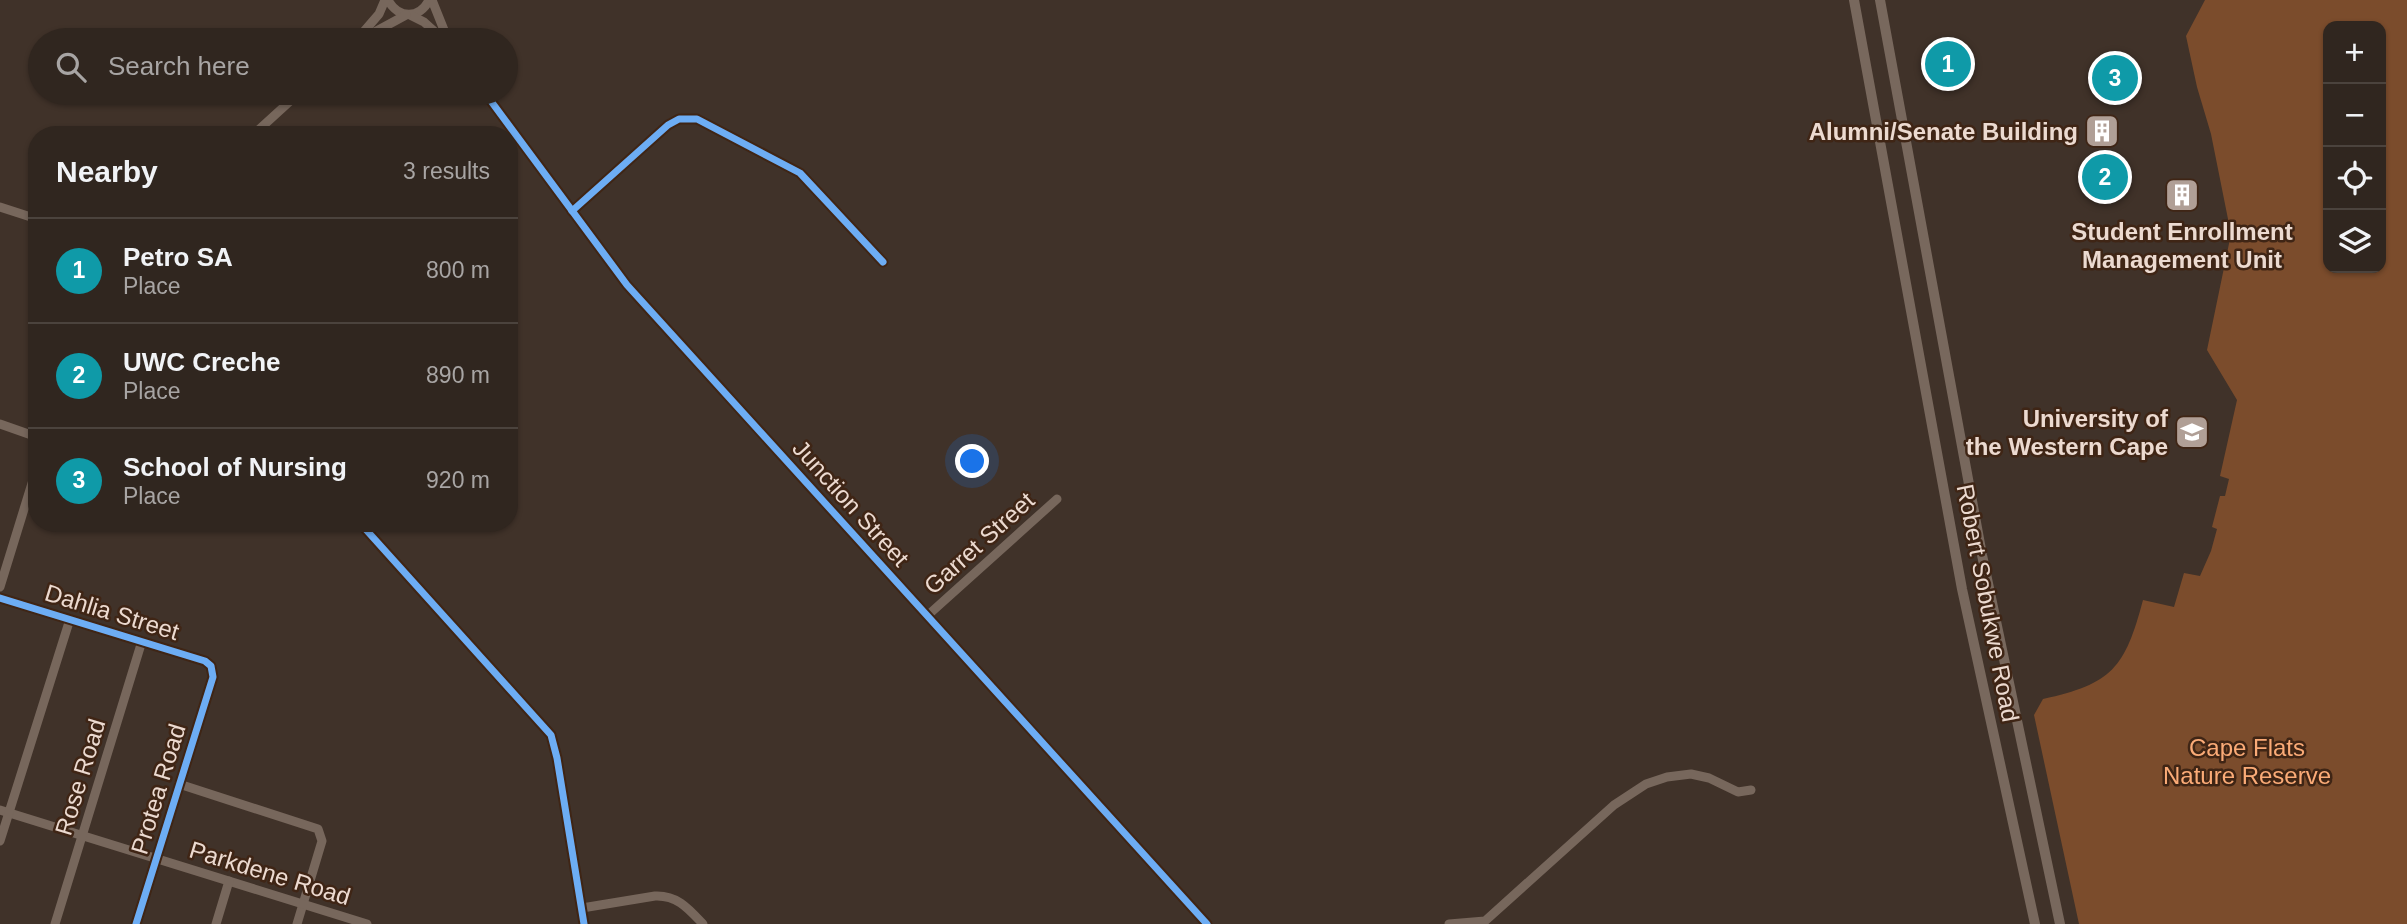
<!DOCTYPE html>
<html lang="en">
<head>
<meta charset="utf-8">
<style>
	body { margin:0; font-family:Arial,sans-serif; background:#382e28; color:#f1f3f6 }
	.controls { position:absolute; right:21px; top:21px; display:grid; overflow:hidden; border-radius:14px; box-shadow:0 2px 5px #0004 }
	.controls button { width:63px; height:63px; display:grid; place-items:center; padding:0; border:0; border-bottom:2px solid #4b433d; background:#30261f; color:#f1f3f6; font:35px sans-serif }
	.you { position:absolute; left:973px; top:462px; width:24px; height:24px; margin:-18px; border:5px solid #fff; border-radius:50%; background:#1a73e8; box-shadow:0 0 0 10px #1a73e833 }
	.badge { display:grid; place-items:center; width:46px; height:46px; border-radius:50%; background:#b09f96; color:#fff; font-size:23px; font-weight:700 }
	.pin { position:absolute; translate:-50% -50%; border:4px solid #fff; box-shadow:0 2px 7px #0006 }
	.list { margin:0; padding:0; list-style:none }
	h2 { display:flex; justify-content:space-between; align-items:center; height:91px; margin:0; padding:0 28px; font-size:30px }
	h2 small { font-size:23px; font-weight:400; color:#a8a5a4 }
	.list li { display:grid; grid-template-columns:46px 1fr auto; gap:21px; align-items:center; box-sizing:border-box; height:105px; padding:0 28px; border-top:2px solid #4b433d }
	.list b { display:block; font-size:26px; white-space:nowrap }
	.list p { margin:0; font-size:23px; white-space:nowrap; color:#a8a5a4 }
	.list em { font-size:23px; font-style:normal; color:#a8a5a4 }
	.icon { flex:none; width:38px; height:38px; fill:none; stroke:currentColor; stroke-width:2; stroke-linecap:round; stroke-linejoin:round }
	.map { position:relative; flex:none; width:2407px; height:924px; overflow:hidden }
	.search { position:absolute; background:#30261f; box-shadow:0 2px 5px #0004; left:28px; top:28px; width:490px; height:77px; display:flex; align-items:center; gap:18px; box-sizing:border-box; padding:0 24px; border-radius:38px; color:#a8a5a4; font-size:26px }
	.panel { position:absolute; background:#30261f; box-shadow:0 2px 5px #0004; left:28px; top:126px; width:490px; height:406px; border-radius:28px }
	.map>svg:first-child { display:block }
	.green { fill:#7b4c2c; fill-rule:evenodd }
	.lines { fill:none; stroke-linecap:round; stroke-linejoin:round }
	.minor { stroke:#77675c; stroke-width:9 }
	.major { stroke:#78685d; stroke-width:10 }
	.cycleway-casing { stroke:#3f2515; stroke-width:11 }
	.cycleway { stroke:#6dadf4; stroke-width:7 }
	.labels { text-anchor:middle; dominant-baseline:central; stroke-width:5; stroke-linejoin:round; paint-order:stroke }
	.poi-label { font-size:24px; font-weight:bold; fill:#ecdad0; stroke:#3f2515; text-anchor:end }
	.street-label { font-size:24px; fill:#ecdad0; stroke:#3f2515 }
	.park-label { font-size:24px; fill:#fbab77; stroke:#3f2515 }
</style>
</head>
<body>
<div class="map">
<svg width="2407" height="924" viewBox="0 0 2407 924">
	<rect width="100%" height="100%" fill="#403229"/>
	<path class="green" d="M 2205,0 L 2407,0 L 2407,924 L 2079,924 L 2034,715 L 2043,699 C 2112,684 2125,668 2143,600 L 2174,607 L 2184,573 L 2200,576 L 2211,551 L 2217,529 L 2212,527 L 2220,496 L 2225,496 L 2229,479 L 2220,476 L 2237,400 L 2207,350 L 2231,234 L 2211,134 L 2197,87 L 2186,36 ZM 2328,26 L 2381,26 L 2381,268 L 2328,268 Z"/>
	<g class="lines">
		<g class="minor">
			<path d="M 388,0 C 398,19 420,19 429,0"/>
			<polyline points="432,0 448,40"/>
			<polyline points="410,15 424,22 444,40"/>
			<polyline points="360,36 379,14 385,0"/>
			<polyline points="360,40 406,15"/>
			<polyline points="485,93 627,285 1207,924"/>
			<polyline points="253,135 299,93"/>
			<polyline points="0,207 37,219"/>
			<polyline points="572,211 668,125 679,119 697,119 800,173 883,262"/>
			<polyline points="0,424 37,437"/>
			<polyline points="360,523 551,735 557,758 584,924"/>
			<polyline points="0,587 37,467"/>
			<polyline points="0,598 205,661 211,666 213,677 136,924"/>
			<polyline points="927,616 1057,499"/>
			<polyline points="179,784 318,829 322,841 297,924"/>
			<polyline points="0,810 367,924"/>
			<polyline points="0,841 70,619"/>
			<path d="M 582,908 L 655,896 C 677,895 688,908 703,924"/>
			<polyline points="55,924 142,641"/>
			<polyline points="216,924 229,881"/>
			<polyline points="1449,924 1485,921 1614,805 1646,784 1667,777 1691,774 1709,778 1738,792 1751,790"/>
		</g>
		<g class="major">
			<polyline points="1854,0 1962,589 2035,924"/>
			<polyline points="1880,0 1982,555 2060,924"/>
		</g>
		<g class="cycleway-casing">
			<g id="cycleway">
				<polyline points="485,93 627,285 1207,924"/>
				<polyline points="572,211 668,125 679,119 697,119 800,173 883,262"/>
				<polyline points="360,523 551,735 557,758 584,924"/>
				<polyline points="0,598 205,661 211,666 213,677 136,924"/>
			</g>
		</g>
		<use href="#cycleway" class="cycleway"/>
	</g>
	<defs>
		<g id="building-square" transform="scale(1.75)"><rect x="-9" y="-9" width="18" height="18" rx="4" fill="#b09f96" stroke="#3f2515"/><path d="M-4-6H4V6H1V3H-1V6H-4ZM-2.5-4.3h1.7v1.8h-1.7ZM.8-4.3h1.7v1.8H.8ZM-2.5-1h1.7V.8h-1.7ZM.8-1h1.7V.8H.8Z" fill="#fff"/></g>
		<g id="university-square" transform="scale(1.75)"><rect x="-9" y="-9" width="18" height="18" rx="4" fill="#b09f96" stroke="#3f2515"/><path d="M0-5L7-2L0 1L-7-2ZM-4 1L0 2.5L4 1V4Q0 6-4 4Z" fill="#fff"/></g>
	</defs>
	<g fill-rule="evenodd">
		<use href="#building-square" x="2102" y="131"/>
		<use href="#building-square" x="2182" y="195"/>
		<use href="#university-square" x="2192" y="432"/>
	</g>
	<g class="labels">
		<g class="poi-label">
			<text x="2078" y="131">Alumni/Senate Building</text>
			<text x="2182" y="231" text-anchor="middle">Student Enrollment<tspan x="2182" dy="28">Management Unit</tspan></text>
			<text x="2168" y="418">University of<tspan x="2168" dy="28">the Western Cape</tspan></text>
		</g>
		<g class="street-label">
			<text transform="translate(851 503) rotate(48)">Junction Street</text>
			<text transform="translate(979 543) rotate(-42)">Garret Street</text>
			<text transform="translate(1988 603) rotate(79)">Robert Sobukwe Road</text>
			<text transform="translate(112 612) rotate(17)">Dahlia Street</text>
			<text transform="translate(80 777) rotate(-73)">Rose Road</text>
			<text transform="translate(158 789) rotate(-73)">Protea Road</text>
			<text transform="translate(270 873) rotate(17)">Parkdene Road</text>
		</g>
		<g class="park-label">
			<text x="2247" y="747">Cape Flats<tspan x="2247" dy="28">Nature Reserve</tspan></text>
		</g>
	</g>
</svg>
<div class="controls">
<button>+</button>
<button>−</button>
<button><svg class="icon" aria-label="locate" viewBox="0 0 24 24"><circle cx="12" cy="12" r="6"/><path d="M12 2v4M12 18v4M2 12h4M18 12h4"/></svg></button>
<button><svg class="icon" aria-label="layers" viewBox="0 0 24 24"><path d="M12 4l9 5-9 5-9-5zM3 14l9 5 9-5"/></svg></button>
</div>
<div class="you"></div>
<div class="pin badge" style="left:1948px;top:64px;background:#0f9aa8">1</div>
<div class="pin badge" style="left:2105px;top:177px;background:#0f9aa8">2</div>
<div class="pin badge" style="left:2115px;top:78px;background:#0f9aa8">3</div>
<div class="search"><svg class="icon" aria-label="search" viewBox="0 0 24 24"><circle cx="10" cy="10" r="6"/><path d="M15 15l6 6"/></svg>Search here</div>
<section class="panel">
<h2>Nearby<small>3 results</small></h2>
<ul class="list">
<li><span class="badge" style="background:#0f9aa8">1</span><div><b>Petro SA</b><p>Place</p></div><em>800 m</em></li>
<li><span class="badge" style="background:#0f9aa8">2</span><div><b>UWC Creche</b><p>Place</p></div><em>890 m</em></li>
<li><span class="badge" style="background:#0f9aa8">3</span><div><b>School of Nursing</b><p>Place</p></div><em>920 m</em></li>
</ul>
</section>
</div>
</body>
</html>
